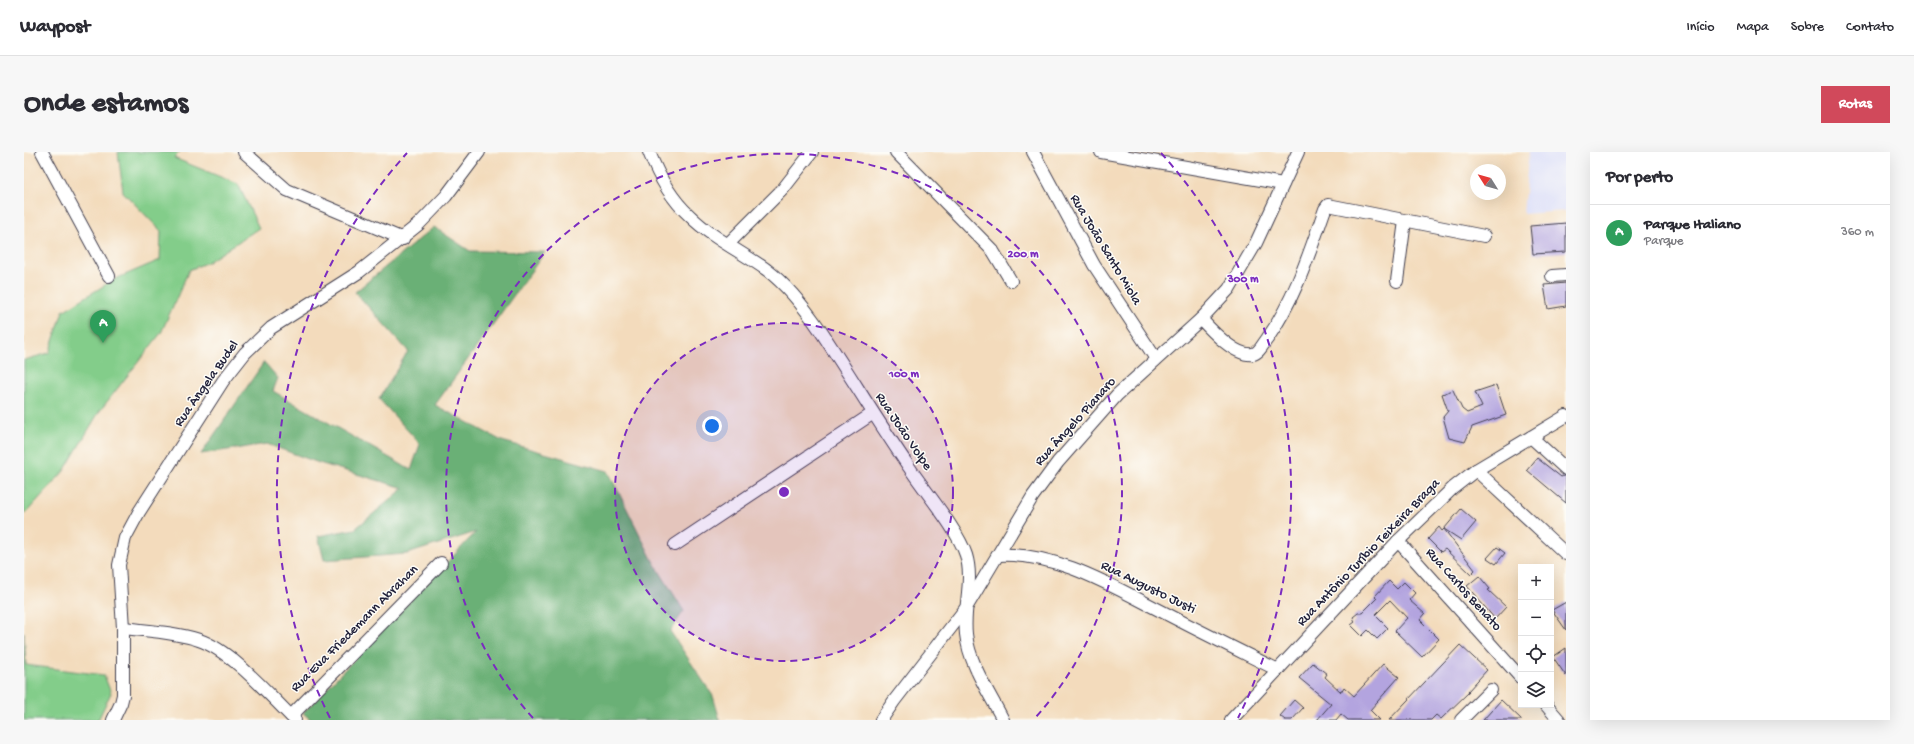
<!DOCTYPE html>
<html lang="pt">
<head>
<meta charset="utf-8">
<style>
	body { margin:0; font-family:"Gochi Hand",sans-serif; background:#f7f7f7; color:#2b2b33 }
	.controls { position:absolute; right:12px; bottom:12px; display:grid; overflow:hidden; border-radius:0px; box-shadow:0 4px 16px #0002 }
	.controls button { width:36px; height:36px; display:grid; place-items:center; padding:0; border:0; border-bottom:1px solid #e1e1e2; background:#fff; color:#2b2b33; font:20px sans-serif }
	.compass { position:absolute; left:1446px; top:12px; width:36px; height:36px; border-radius:50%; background:#fff; box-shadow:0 4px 16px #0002; rotate:307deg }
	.you { position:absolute; left:688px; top:274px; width:14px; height:14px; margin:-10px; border:3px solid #fff; border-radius:50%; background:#1a73e8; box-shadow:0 0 0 6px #1a73e833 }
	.badge { display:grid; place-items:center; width:26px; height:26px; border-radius:50%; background:#d1495b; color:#fff; font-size:13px; font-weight:700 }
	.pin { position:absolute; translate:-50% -33px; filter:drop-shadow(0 1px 2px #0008) }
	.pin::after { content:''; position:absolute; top:21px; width:14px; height:12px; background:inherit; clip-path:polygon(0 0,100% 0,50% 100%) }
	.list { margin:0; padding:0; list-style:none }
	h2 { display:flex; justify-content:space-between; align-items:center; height:52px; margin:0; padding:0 16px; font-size:17px }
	h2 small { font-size:13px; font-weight:400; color:#7c7c81 }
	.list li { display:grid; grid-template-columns:26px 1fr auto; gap:12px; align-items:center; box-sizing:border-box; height:56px; padding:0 16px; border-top:1px solid #e1e1e2 }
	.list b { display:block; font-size:15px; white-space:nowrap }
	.list p { margin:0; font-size:13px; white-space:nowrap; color:#7c7c81 }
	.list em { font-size:13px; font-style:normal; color:#7c7c81 }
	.icon { flex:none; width:22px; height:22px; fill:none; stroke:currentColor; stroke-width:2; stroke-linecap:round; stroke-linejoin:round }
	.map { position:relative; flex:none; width:1542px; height:568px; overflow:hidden; border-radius:0px }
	header { display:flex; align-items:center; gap:24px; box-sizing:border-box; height:56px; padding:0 20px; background:#fff; border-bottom:1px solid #e1e1e2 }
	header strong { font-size:19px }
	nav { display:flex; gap:22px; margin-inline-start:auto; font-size:14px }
	.intro { display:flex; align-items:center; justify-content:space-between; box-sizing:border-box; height:96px; padding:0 24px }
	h1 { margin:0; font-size:28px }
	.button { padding:10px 18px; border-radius:0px; background:#d1495b; color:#fff; font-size:14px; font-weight:700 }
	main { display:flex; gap:24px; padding:0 24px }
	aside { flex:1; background:#fff; border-radius:0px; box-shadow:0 4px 16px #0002 }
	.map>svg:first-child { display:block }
	.built { fill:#d4d8f9 }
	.green { fill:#83cd8a; stroke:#527862 }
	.forest { fill:#6ab076; stroke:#466958 }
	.building { fill:#b3a4df }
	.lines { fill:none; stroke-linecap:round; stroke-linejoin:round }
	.minor-casing { stroke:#413e4e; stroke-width:14 }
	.minor { stroke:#fff; stroke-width:12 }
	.ring { fill:none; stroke:#7b2cbf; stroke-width:2; stroke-dasharray:7 5 }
	.labels { text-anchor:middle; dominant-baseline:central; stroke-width:3; stroke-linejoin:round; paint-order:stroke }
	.street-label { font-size:14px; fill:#22223b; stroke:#fdfcf7 }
	.centre { fill:#7b2cbf; stroke:#fdfcf7; stroke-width:2 }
	.ring-label { font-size:12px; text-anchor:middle; font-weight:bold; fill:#7b2cbf; stroke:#fdfcf7; stroke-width:3; stroke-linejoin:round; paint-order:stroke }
</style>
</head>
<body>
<header>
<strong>Waypost</strong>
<nav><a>Início</a><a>Mapa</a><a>Sobre</a><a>Contato</a></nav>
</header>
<div class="intro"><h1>Onde estamos</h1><a class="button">Rotas</a></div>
<main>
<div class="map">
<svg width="1542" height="568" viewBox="0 0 1542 568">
	<rect width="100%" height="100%" fill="#fdfcf7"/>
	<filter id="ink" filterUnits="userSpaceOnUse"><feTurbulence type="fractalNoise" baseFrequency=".025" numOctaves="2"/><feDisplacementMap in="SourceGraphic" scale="8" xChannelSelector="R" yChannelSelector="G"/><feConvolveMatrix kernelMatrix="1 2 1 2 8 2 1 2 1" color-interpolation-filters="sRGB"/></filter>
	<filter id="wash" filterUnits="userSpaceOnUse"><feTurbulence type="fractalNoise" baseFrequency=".012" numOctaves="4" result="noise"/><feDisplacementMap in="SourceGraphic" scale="16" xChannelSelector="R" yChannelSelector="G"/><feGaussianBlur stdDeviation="0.9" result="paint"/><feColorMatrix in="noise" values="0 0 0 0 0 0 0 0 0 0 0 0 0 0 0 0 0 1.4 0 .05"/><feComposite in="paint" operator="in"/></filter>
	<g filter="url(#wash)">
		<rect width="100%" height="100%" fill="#f3dbbc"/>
		<polygon class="built" points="1505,0 1542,0 1542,59 1499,62"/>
		<g class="green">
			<polygon points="94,0 156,0 150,6 214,32 235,76 184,110 165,118 137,181 75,260 40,319 0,363 0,208 25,201 39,159 89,128 136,108 137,79 99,40"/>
			<polygon points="0,480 2,513 80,523 87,541 74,568 0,568"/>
		</g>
		<polygon class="forest" points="410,75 446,99 521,100 411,253 478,289 584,319 629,409 660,459 646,479 689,544 696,568 287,568 279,561 452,380 383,402 300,408 294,384 331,377 380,336 295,311 243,292 177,302 240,210 254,226 249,239 387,318 396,292 355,247 384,199 331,140"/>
		<g id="blocks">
			<g class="building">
				<polygon points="1542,71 1542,100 1509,102 1506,74"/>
				<polygon points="1542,131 1542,154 1524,157 1520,133"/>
				<polygon points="1472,233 1482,263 1448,275 1441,290 1425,286 1419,265 1424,259 1418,242 1429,238 1438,257 1443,261 1458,255 1451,240"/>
				<polygon points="1513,306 1537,325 1539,324 1542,324 1542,351 1503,318"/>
				<polygon points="1437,357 1452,370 1437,388 1420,377"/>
				<polygon points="1415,375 1418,379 1420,377 1451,418 1447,422 1421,397 1417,400 1404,387"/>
				<polygon points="1473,395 1481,401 1472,412 1463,406"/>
				<polygon points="1455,424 1466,437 1464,438 1482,455 1471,467 1443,434"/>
				<polygon points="1365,429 1373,437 1380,430 1391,441 1385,448 1401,462 1396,468 1415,487 1398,505 1371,479 1383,466 1366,448 1351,463 1364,476 1353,487 1344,478 1338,484 1327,473 1331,470 1329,465 1334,461 1338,461 1353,446 1351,444"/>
				<polygon points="1542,450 1542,478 1528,458"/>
				<polygon points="1436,493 1463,518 1444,539 1445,540 1417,567 1412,563 1407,568 1365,568"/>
				<polygon points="1542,496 1542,524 1529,505"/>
				<polygon points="1289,511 1303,522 1301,525 1317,540 1320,535 1330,544 1359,512 1375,525 1346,558 1356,568 1324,568 1317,562 1312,568 1293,568 1307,552 1275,526"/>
				<polygon points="1270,548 1279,556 1268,568 1261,568 1256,564"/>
				<polygon points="1477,548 1498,568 1459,568"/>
			</g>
		</g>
	</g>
	<g filter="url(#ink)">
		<use href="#blocks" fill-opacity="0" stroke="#413e4e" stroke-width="1"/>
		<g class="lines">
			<g class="minor-casing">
				<g id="minor">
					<polyline points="18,0 85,124"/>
					<polyline points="220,0 263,38 379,87"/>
					<path d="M 625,0 C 634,23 647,47 666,64 C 688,86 718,100 743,118 C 764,134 781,156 796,178 C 826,223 854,270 885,315 C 900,338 934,378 942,403 C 950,429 939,455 942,482 C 945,512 966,542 979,568"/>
					<polyline points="872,0 969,99 987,129"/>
					<polyline points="1009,0 1070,113 1132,207"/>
					<polyline points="1077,0 1259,32"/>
					<polyline points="704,92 759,37 788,0"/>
					<polyline points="1528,124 1542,123"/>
					<polyline points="1373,129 1381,69"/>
					<path d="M 1177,167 C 1187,178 1212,205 1229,202 C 1235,201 1239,192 1243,187 C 1271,147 1285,102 1301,57 L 1304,53 L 1460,84"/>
					<polyline points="1507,285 1542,317"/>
					<polyline points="1452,318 1542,402"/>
					<polyline points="1374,389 1497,526"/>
					<polyline points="651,393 848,262"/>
					<path d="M 974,403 C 1033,400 1088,434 1139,460 C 1177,480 1216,499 1254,518"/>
					<path d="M 99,476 C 124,479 151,480 175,488 C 208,499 245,543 271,568"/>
					<polyline points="1522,553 1535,568"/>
					<polyline points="267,564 417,411"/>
					<polyline points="89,568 97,551 99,543 99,476 95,413 101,386 115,360 199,229 221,201 247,176 335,120 395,72 422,44 455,0"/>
					<polyline points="857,568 870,549 942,456 1009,344 1034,310 1093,243 1177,167 1205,137 1232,91 1274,0"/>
					<polyline points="1207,568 1374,389 1429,336 1452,318 1542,264"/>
					<polyline points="1437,568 1467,538"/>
				</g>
			</g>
			<use href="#minor" class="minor"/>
		</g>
	</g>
	<circle cx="760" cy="340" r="169" fill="#7b2cbf" fill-opacity=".12"/>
	<g class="ring">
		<circle cx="760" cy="340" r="169"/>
		<path d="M509 566A338 338 0 1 1 1011 566"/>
		<path d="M306 566A507 507 0 0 1 383 1M1137 1A507 507 0 0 1 1214 566"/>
	</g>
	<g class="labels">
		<g class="street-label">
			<text transform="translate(1081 98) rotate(59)">Rua João Santo Miola</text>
			<text transform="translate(183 232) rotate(-55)">Rua Ângela Budel</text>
			<text transform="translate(1052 270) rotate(-48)">Rua Ângelo Pianaro</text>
			<text transform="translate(879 280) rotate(56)">Rua João Volpe</text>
			<text transform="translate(1345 401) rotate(-46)">Rua Antônio Turíbio Teixeira Braga</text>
			<text transform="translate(1124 436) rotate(26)">Rua Augusto Justi</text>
			<text transform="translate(1439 438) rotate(48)">Rua Carlos Benato</text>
			<text transform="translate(331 477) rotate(-45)">Rua Eva Friedemann Abrahan</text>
		</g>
	</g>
	<circle cx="760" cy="340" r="6" class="centre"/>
	<g class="ring-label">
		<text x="999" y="105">200 m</text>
		<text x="1219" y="130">300 m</text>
		<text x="880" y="225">100 m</text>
	</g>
</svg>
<div class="controls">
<button>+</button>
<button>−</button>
<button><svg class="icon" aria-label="locate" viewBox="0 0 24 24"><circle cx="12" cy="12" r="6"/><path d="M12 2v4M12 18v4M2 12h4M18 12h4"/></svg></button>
<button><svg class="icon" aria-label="layers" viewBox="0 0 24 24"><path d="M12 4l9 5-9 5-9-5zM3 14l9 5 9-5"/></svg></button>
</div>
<svg class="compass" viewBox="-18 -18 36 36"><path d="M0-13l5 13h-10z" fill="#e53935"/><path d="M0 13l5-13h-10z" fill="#7c7c81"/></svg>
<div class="you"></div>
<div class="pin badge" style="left:79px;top:191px;background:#2e9e5b">A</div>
</div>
<aside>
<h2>Por perto<small></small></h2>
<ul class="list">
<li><span class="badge" style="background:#2e9e5b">A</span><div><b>Parque Italiano</b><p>Parque</p></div><em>360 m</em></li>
</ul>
</aside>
</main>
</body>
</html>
